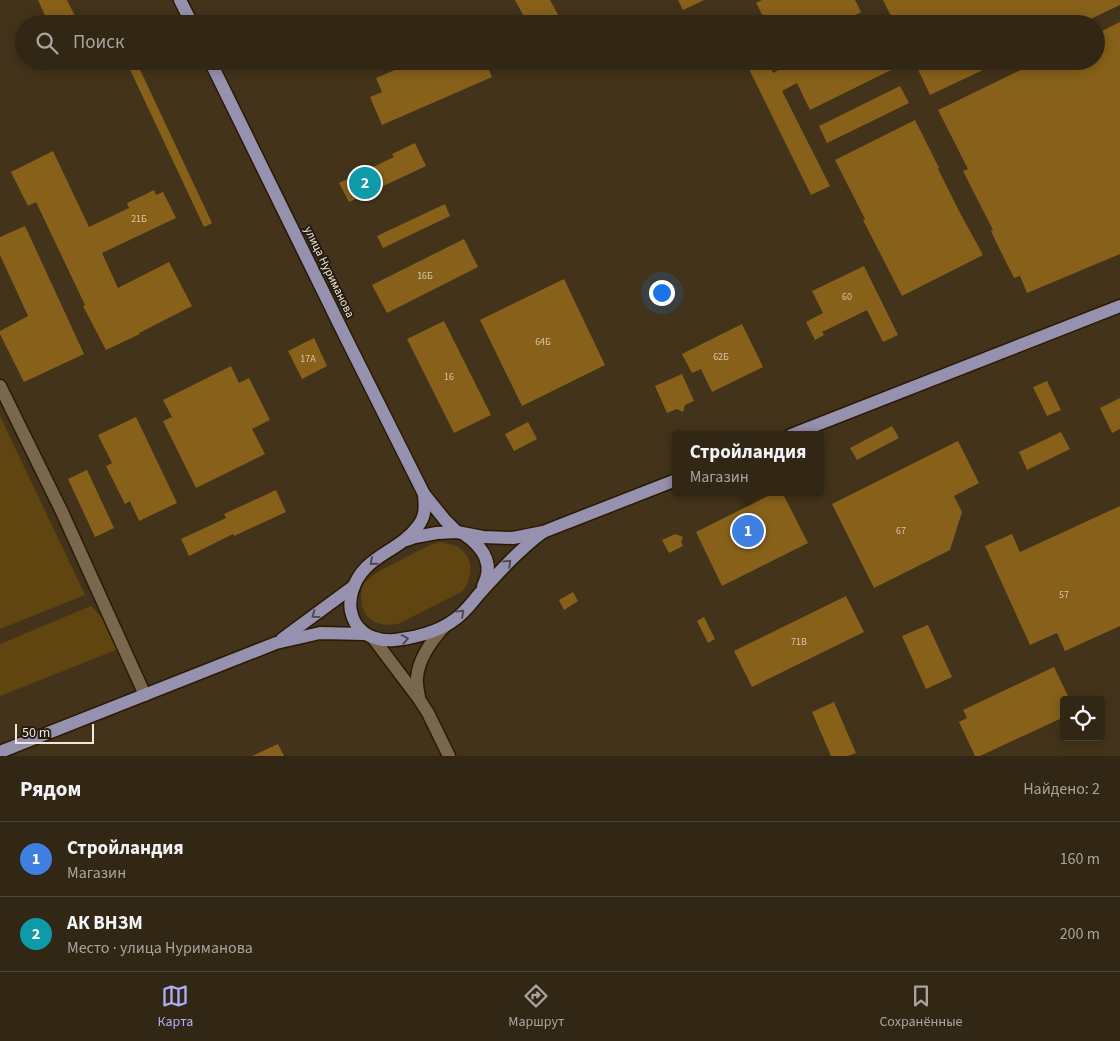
<!DOCTYPE html>
<html lang="ru">
<head>
<meta charset="utf-8">
<style>
	body { margin:0; font-family:"Source Sans 3",sans-serif; background:#3a2e1d; color:#f1f3f6 }
	.controls { position:absolute; right:15px; bottom:15px; display:grid; overflow:hidden; border-radius:5px; box-shadow:0 2px 12px #0003 }
	.controls button { width:45px; height:45px; display:grid; place-items:center; padding:0; border:0; border-bottom:1px solid #4d4334; background:#322614; color:#f1f3f6; font:25px sans-serif }
	.scale { position:absolute; left:15px; bottom:12px; width:79px; box-sizing:border-box; padding-left:5px; border:2px solid #f1e7d8; border-top:0; font-size:14px; line-height:18px; white-space:nowrap; color:#f1e7d8; -webkit-text-stroke:4px #231c11; paint-order:stroke }
	.you { position:absolute; left:661px; top:292px; width:18px; height:18px; margin:-12px; border:4px solid #fff; border-radius:50%; background:#1a73e8; box-shadow:0 0 0 8px #1a73e833 }
	.badge { display:grid; place-items:center; width:32px; height:32px; border-radius:50%; background:#acaffb; color:#fff; font-size:16px; font-weight:700 }
	.pin { position:absolute; translate:-50% -50%; border:2px solid #fff; box-shadow:0 1px 5px #0006 }
	.popup { position:absolute; left:672px; top:431px; width:152px; height:65px; box-sizing:border-box; display:grid; place-content:center; border-radius:5px; background:#322614; filter:drop-shadow(0 1px 4px #0005); font-size:16px; white-space:nowrap; color:#a8a5a0 }
	.popup b { font-size:19px; color:#f1f3f6 }
	.popup::after { content:''; position:absolute; left:50%; top:100%; margin-left:-10px; border:10px solid transparent; border-top-color:#322614 }
	.list { margin:0; padding:0; list-style:none }
	h2 { display:flex; justify-content:space-between; align-items:center; height:65px; margin:0; padding:0 20px; font-size:21px }
	h2 small { font-size:16px; font-weight:400; color:#a8a5a0 }
	.list li { display:grid; grid-template-columns:32px 1fr auto; gap:15px; align-items:center; box-sizing:border-box; height:75px; padding:0 20px; border-top:1px solid #4d4334 }
	.list b { display:block; font-size:19px; white-space:nowrap }
	.list p { margin:0; font-size:16px; white-space:nowrap; color:#a8a5a0 }
	.list em { font-size:16px; font-style:normal; color:#a8a5a0 }
	.icon { flex:none; width:28px; height:28px; fill:none; stroke:currentColor; stroke-width:2; stroke-linecap:round; stroke-linejoin:round }
	.map { position:relative; flex:none; width:1120px; height:756px; overflow:hidden }
	.search { position:absolute; background:#322614; box-shadow:0 2px 12px #0003; left:15px; right:15px; top:15px; height:55px; display:flex; align-items:center; gap:12px; box-sizing:border-box; padding:0 18px; border-radius:28px; color:#a8a5a0; font-size:19px }
	.sheet { height:215px; background:#322614 }
	nav { display:flex; justify-content:space-around; align-items:center; box-sizing:border-box; height:70px; border-top:1px solid #4d4334; background:#322614; font-size:14px; color:#a8a5a0 }
	nav a { display:grid; justify-items:center; gap:2px }
	nav .on { color:#acaffb }
	.map>svg:first-child { display:block }
	.green { fill:#604510 }
	.building { fill:#87611a }
	.lines { fill:none; stroke-linecap:round; stroke-linejoin:round }
	.minor-casing { stroke:#291a02; stroke-width:15 }
	.major-casing { stroke:#291a02; stroke-width:15 }
	.minor { stroke:#79684d; stroke-width:12 }
	.major { stroke:#9791b0; stroke-width:12 }
	.oneway { stroke:#514b51 }
	.labels { text-anchor:middle; dominant-baseline:central; stroke-width:4; stroke-linejoin:round; paint-order:stroke }
	.number-label { font-size:10px; fill:#d6c6a8 }
	.street-label { font-size:12px; fill:#f1e7d8; stroke:#231c11 }
</style>
</head>
<body>
<div class="map">
<svg width="1120" height="756" viewBox="0 0 1120 756">
	<rect width="100%" height="100%" fill="#43331a"/>
	<g class="green">
		<polygon points="0,416 85,595 0,629"/>
		<path d="M 441,542 C 448,544 458,545 463,551 C 474,562 472,579 463,591 L 398,624 L 385,625 L 374,622 L 366,615 L 362,607 L 361,596 L 363,584 L 372,576 L 379,571 L 430,545 Z"/>
		<polygon points="91,606 107,623 121,648 0,696 0,644"/>
	</g>
	<g class="building">
		<polygon points="38,0 67,0 79,24 49,24"/>
		<polygon points="515,0 550,0 563,24 528,24"/>
		<polygon points="678,0 704,0 683,10"/>
		<polygon points="762,0 855,0 861,12 838,24 767,24 756,3"/>
		<polygon points="883,0 1120,0 1120,5 1080,24 895,24"/>
		<polygon points="1120,22 1120,254 1027,293 1020,276 1014,278 1000,250 991,231 993,230 963,171 968,169 938,110 1039,61 1096,61 1096,34"/>
		<polygon points="126,61 136,61 212,223 204,227"/>
		<polygon points="416,61 485,61 492,77 382,125 370,97 382,92 376,78"/>
		<polygon points="745,61 768,61 773,73 796,61 887,61 891,70 810,110 797,83 782,91 830,186 811,195"/>
		<polygon points="914,61 1002,61 930,95"/>
		<polygon points="900,86 909,103 827,143 819,126"/>
		<polygon points="915,120 939,168 938,169 959,211 983,255 902,296 863,220 865,219 835,160"/>
		<polygon points="415,143 426,166 349,202 339,183 394,157 392,154"/>
		<polygon points="53,151 89,227 129,208 127,203 142,196 154,190 156,195 163,192 176,218 102,253 118,288 169,262 192,306 139,333 140,334 106,350 83,306 85,305 36,202 28,206 11,172"/>
		<polygon points="445,204 450,216 383,248 377,236"/>
		<polygon points="25,226 84,354 24,382 0,334 0,331 28,316 0,255 0,237"/>
		<polygon points="464,239 478,267 387,313 372,285"/>
		<polygon points="864,266 898,335 883,342 867,310 822,332 824,335 815,340 806,322 823,313 812,291"/>
		<polygon points="564,279 605,365 522,406 480,320"/>
		<polygon points="444,321 491,415 454,433 407,339"/>
		<polygon points="742,324 763,367 712,392 701,369 692,373 682,354"/>
		<polygon points="314,338 327,366 302,379 288,351"/>
		<polygon points="231,366 239,383 249,378 270,420 252,429 265,454 196,488 163,421 172,417 163,400"/>
		<polygon points="682,374 694,401 685,405 683,412 677,409 667,413 655,386"/>
		<polygon points="1047,381 1061,410 1047,416 1033,387"/>
		<polygon points="1120,398 1120,429 1112,433 1100,408"/>
		<polygon points="136,417 177,503 139,521 130,501 125,504 106,466 112,463 98,435"/>
		<polygon points="528,422 537,439 514,451 505,434"/>
		<polygon points="892,426 899,438 857,460 850,448"/>
		<polygon points="1061,432 1070,449 1027,470 1019,452"/>
		<polygon points="958,441 979,483 954,496 962,512 950,550 874,588 832,504"/>
		<polygon points="87,470 114,528 95,537 68,479"/>
		<polygon points="276,490 286,512 234,536 233,534 189,556 181,539 226,518 224,514"/>
		<polygon points="776,492 782,492 808,543 722,586 696,532"/>
		<polygon points="1120,506 1120,626 1065,651 1057,633 1030,645 985,546 1012,534 1020,552"/>
		<polygon points="675,534 683,537 681,542 683,546 669,553 662,540"/>
		<polygon points="573,592 578,601 564,610 559,600"/>
		<polygon points="846,596 864,632 752,687 734,651"/>
		<polygon points="704,617 715,639 708,643 697,621"/>
		<polygon points="928,625 952,677 926,689 902,636"/>
		<polygon points="1054,667 1070,700 1064,700 1064,717 980,756 975,756 959,722 967,718 963,710"/>
		<polygon points="834,702 856,753 848,756 831,756 812,712"/>
		<polygon points="278,744 284,756 252,756"/>
	</g>
	<g class="lines">
		<g class="minor-casing">
			<g id="minor">
				<polyline points="0,386 62,512 145,695"/>
				<polyline points="373,638 419,699 428,713 449,756"/>
				<path d="M 419,697 C 418,691 416,683 417,677 C 419,657 432,640 445,626"/>
			</g>
		</g>
		<g class="major-casing">
			<g id="major">
				<polyline points="180,0 192,24"/>
				<polyline points="210,61 346,338 424,494 445,520 457,532"/>
				<polyline points="791,435 1120,306"/>
				<path d="M 424,494 C 425,506 426,516 418,526 C 399,553 362,555 352,592 C 350,600 349,607 352,615 C 355,626 364,635 375,638 C 386,642 397,640 408,638 C 424,635 441,630 454,620 C 465,613 472,602 480,593 C 500,571 520,549 543,532"/>
				<path d="M 464,534 C 483,547 495,564 483,586"/>
				<polyline points="407,540 415,537 437,533 457,532 483,537 513,538 543,532 676,480"/>
				<polyline points="282,639 354,586"/>
				<polyline points="0,752 276,643 320,633 365,634"/>
			</g>
		</g>
		<use href="#minor" class="minor"/>
		<use href="#major" class="major"/>
	</g>
	<defs><path id="oneway-chevron" d="M-2-3.5L2.5 0L-2 3.5" fill="none" stroke-width="1.6" stroke-linecap="round" stroke-linejoin="round" transform="scale(1.25)"/></defs>
	<g class="oneway">
		<use href="#oneway-chevron" transform="translate(373 562) rotate(139)"/>
		<use href="#oneway-chevron" transform="translate(508 563) rotate(-44)"/>
		<use href="#oneway-chevron" transform="translate(461 613) rotate(-43)"/>
		<use href="#oneway-chevron" transform="translate(315 615) rotate(144)"/>
		<use href="#oneway-chevron" transform="translate(405 639) rotate(-11)"/>
	</g>
	<g class="labels">
		<g class="number-label">
			<text x="139" y="219">21Б</text>
			<text x="425" y="276">16Б</text>
			<text x="847" y="297">60</text>
			<text x="543" y="342">64Б</text>
			<text x="721" y="357">62Б</text>
			<text x="308" y="359">17А</text>
			<text x="449" y="377">16</text>
			<text x="901" y="531">67</text>
			<text x="1064" y="595">57</text>
			<text x="799" y="642">71В</text>
		</g>
		<g class="street-label">
			<text transform="translate(329 272) rotate(64)">улица Нуриманова</text>
		</g>
	</g>
</svg>
<div class="controls">
<button><svg class="icon" aria-label="locate" viewBox="0 0 24 24"><circle cx="12" cy="12" r="6"/><path d="M12 2v4M12 18v4M2 12h4M18 12h4"/></svg></button>
</div>
<div class="scale">50 m</div>
<div class="you"></div>
<div class="pin badge" style="left:748px;top:531px;background:#3f7fe0">1</div>
<div class="popup"><b>Стройландия</b>Магазин</div>
<div class="pin badge" style="left:365px;top:183px;background:#0f9aa8">2</div>
<div class="search"><svg class="icon" aria-label="search" viewBox="0 0 24 24"><circle cx="10" cy="10" r="6"/><path d="M15 15l6 6"/></svg>Поиск</div>
</div>
<section class="sheet">
<h2>Рядом<small>Найдено: 2</small></h2>
<ul class="list">
<li><span class="badge" style="background:#3f7fe0">1</span><div><b>Стройландия</b><p>Магазин</p></div><em>160 m</em></li>
<li><span class="badge" style="background:#0f9aa8">2</span><div><b>АК ВНЗМ</b><p>Место · улица Нуриманова</p></div><em>200 m</em></li>
</ul>
</section>
<nav>
<a class="on"><svg class="icon" aria-label="map" viewBox="0 0 24 24"><path d="M3 6l6-2 6 2 6-2v14l-6 2-6-2-6 2zM9 4v14M15 6v14"/></svg>Карта</a>
<a><svg class="icon" aria-label="directions" viewBox="0 0 24 24"><path d="M12 3l9 9-9 9-9-9zM9 14v-3h6M13 9l2 2-2 2"/></svg>Маршрут</a>
<a><svg class="icon" aria-label="saved" viewBox="0 0 24 24"><path d="M7 4h10v16l-5-4-5 4z"/></svg>Сохранённые</a>
</nav>
</body>
</html>
